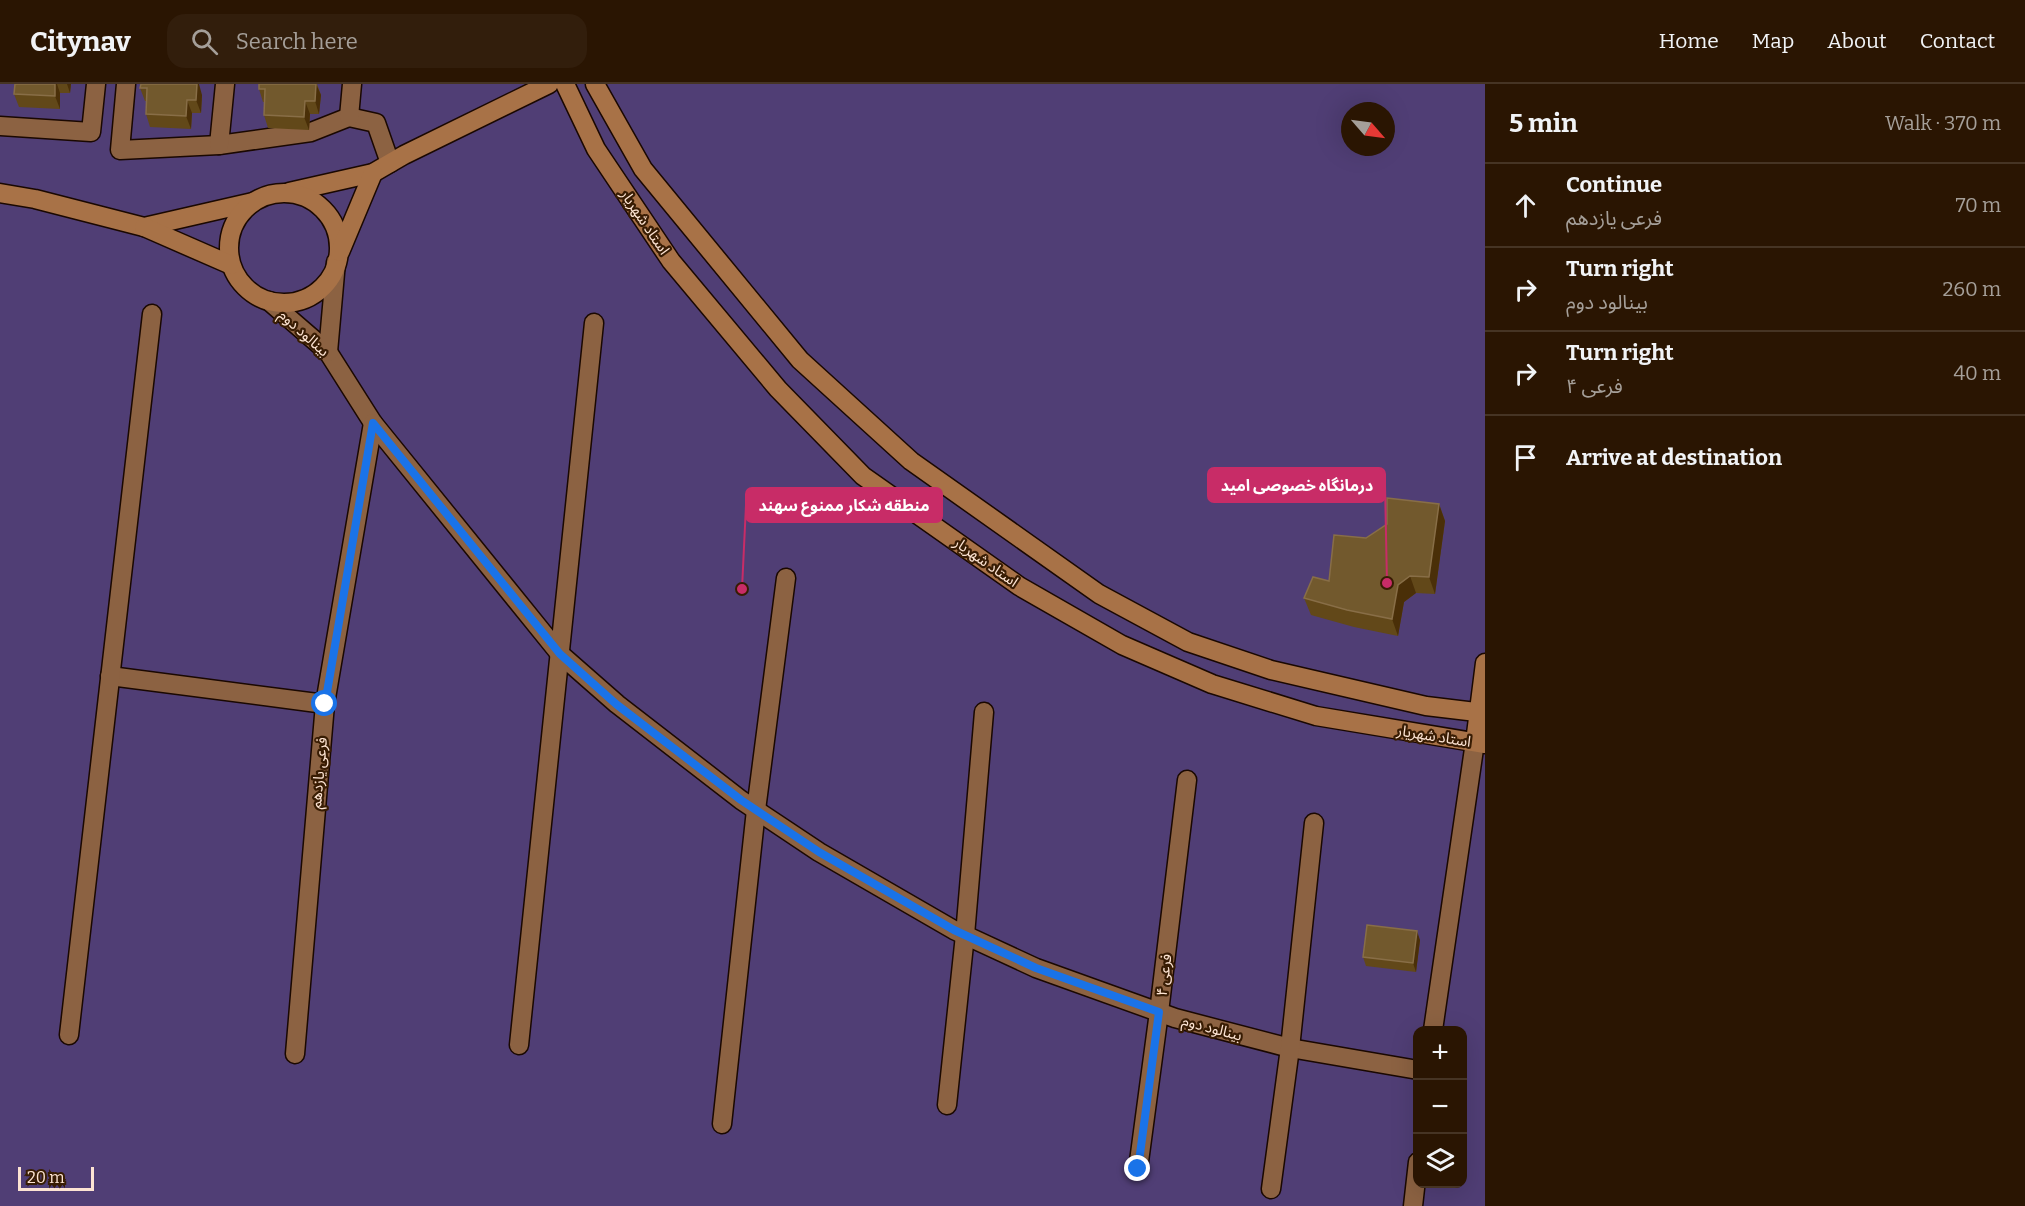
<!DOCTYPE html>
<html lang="en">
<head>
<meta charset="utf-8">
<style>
	body { margin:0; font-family:Bitter,"Noto Sans Arabic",serif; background:#321e0c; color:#f1f3f6 }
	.controls { position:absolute; right:18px; bottom:18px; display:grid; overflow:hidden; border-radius:12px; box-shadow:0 6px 24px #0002 }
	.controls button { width:54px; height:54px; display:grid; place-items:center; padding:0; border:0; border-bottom:2px solid #463424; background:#2a1502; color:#f1f3f6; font:30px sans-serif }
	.compass { position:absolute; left:1341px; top:18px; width:54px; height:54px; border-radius:50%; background:#2a1502; box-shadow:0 6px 24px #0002; rotate:118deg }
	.scale { position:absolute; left:18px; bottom:15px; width:76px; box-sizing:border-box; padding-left:6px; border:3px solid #fde4d3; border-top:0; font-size:16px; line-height:21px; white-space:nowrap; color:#fde4d3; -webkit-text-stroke:4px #381c03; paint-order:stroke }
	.stop { position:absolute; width:18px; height:18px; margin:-14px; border:4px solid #1a73e8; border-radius:50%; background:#fff }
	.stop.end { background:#1a73e8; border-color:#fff; box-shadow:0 2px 6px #0008 }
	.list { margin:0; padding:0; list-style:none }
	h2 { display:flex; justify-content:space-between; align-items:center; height:78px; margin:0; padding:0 24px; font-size:26px }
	h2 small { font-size:20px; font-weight:400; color:#a59f99 }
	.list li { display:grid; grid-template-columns:39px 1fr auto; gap:18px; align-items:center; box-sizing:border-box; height:84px; padding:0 24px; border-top:2px solid #463424 }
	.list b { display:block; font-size:22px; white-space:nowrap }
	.list p { margin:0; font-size:20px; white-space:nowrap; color:#a59f99 }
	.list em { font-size:20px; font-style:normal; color:#a59f99 }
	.icon { flex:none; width:33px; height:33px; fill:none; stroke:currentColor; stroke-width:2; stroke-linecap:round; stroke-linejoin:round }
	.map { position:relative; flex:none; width:1485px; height:1122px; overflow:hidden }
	header { display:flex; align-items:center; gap:36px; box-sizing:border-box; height:84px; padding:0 30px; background:#2a1502; border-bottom:2px solid #463424 }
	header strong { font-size:28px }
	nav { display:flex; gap:33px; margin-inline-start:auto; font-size:21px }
	.search { width:420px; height:54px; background:#321e0c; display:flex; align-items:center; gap:15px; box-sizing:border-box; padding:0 21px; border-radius:18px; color:#a59f99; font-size:22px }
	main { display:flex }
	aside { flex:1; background:#2a1502 }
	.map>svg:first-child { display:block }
	.green { fill:#503e75; fill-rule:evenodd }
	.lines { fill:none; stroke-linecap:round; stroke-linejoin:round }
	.street-casing { stroke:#1a0800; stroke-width:21 }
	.secondary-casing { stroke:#1a0800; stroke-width:21 }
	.street { stroke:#8c6242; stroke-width:18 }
	.secondary { stroke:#a87247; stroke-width:18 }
	.wall { fill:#624819 }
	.shaded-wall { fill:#4a2f08 }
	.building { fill:#72592d; stroke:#886e47; stroke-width:1.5 }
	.route { stroke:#1a73e8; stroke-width:8 }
	.labels { text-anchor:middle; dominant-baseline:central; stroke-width:4.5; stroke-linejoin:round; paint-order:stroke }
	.street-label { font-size:15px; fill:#fde4d3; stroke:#381c03 }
	.leader { fill:none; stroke:#c82c67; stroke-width:2 }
	.callout-dot { fill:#c82c67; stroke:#381c03; stroke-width:2 }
	.callout { fill:#c82c67; stroke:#c82c67; stroke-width:2 }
	.callout-label { font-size:16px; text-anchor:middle; font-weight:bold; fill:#fff }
</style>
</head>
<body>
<header>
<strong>Citynav</strong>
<div class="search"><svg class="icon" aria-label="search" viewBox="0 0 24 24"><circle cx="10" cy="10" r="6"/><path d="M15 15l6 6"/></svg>Search here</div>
<nav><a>Home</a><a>Map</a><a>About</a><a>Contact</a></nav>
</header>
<main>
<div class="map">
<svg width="1485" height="1122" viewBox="0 0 1485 1122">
	<rect width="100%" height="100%" fill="#381c03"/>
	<path class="green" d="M 0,0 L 1485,0 L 1485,1122 L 0,1122 ZM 1350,27 L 1386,27 L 1386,63 L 1350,63 ZM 1418,946 L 1462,946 L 1462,1100 L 1418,1100 Z"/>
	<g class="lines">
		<g class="street-casing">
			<g id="street">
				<polyline points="126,0 120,66 219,61 311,48 349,33 376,39 390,79"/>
				<polyline points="349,33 352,0"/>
				<polyline points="0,42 91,48 96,0"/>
				<polyline points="219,61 225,0"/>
				<polyline points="269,217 328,268 373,339 560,570 617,620 741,716 819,768 954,846 1036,884 1175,934 1290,964 1418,986"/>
				<polyline points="328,268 336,178"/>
				<polyline points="110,592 325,620"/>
				<polyline points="1433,946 1475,658"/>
				<polyline points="69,951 152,230"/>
				<polyline points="519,961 594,239"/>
				<polyline points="295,970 325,620 373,339"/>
				<polyline points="947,1021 965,851 984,628"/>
				<polyline points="722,1040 756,726 786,494"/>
				<polyline points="1138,1085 1159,928 1187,696"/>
				<polyline points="1271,1105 1290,964 1314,739"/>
				<polyline points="1413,1122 1418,1078"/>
			</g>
		</g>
		<g class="secondary-casing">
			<g id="secondary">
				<polyline points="565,0 596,65 671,177 778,305 863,392 1019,502 1122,561 1212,600 1316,632 1485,660"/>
				<polyline points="595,0 643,85 800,276 911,377 1099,510 1188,558 1271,586 1426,622 1485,629"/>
				<polyline points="289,108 373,89 404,71 549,0"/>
				<polyline points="0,109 35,115 144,143 253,118"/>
				<circle cx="284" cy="164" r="55"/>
				<polyline points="144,143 231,181"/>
				<polyline points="340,168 373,89"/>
				<polyline points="1475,658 1485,579"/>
			</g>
		</g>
		<use href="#street" class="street"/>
		<use href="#secondary" class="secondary"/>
	</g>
	<g class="wall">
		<polygon points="15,0 71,0 70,9 60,9 60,25 19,23 14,10"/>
		<polygon points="259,0 317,0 321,11 319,30 310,30 309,46 268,44 264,31 264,18 263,18 259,5"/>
		<polygon points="140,4 202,11 201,29 192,29 191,45 150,43 146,30 146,17 145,17"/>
		<polygon points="1439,420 1445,437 1435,510 1416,509 1404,518 1398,552 1354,543 1311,531 1304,514 1329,497 1366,454"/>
		<polygon points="1420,856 1416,888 1366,882 1363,873"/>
	</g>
	<g class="shaded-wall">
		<polygon points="55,0 57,0 60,9 60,25 55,12"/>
		<polygon points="67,0 71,0 70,9"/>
		<polygon points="197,0 199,0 202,11 201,29 196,16"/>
		<polygon points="316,0 321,11 319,30 315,17"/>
		<polygon points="187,16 192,29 191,45 186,32"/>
		<polygon points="305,17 310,30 309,46 304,33"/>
		<polygon points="1439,420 1445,437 1435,510 1429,493"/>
		<polygon points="1410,492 1416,509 1404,518 1398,552 1392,535 1398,501"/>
		<polygon points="1417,847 1420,856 1416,888 1413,879"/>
	</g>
	<g class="building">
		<polygon points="15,0 55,0 55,12 14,10"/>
		<polygon points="141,0 197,0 196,16 187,16 186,32 146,30 147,4 140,4"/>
		<polygon points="259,0 316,0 315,17 305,17 304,33 264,31 265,5 259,5"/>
		<polygon points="1387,414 1439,420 1429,493 1410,492 1398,501 1392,535 1347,526 1304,514 1313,493 1329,497 1334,451 1366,454 1387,440"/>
		<polygon points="1367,841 1417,847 1413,879 1363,873"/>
	</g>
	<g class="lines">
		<polyline class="route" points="325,620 373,339 560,570 616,620 741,716 819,768 954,846 1036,884 1159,928 1138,1085"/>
	</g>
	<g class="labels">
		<g class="street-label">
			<text transform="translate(645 138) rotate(56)">استاد شهریار</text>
			<text transform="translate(304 249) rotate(42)">بینالود دوم</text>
			<text transform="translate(986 478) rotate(35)">استاد شهریار</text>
			<text transform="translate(1434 652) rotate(9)">استاد شهریار</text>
			<text transform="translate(319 689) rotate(-85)">فرعی یازدهم</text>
			<text transform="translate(1164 891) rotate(-83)">فرعی ۴</text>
			<text transform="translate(1212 944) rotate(15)">بینالود دوم</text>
		</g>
	</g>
	<path class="leader" d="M1387 499L1385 401M742 505L746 421"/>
	<g class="callout-dot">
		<circle cx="1387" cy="499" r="6"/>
		<circle cx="742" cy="505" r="6"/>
	</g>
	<g class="callout">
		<rect x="1208" y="384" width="177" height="34" rx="6"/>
		<rect x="746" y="404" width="196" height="34" rx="6"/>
	</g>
	<g class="callout-label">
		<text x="1297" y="407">درمانگاه خصوصی امید</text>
		<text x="844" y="427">منطقه شکار ممنوع سهند</text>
	</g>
</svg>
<div class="controls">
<button>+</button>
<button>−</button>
<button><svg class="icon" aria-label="layers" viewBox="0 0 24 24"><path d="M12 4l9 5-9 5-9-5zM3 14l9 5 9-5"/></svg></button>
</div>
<svg class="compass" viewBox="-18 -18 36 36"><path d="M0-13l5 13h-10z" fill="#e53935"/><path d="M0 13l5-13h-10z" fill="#a59f99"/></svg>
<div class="scale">20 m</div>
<div class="stop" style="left:325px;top:620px"></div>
<div class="stop end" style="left:1138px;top:1085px"></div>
</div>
<aside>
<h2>5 min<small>Walk · 370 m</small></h2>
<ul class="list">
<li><svg class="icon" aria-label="ahead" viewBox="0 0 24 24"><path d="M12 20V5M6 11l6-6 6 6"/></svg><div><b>Continue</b><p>فرعی یازدهم</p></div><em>70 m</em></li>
<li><svg class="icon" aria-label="right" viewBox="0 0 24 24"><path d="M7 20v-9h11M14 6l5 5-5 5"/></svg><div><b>Turn right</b><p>بینالود دوم</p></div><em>260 m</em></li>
<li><svg class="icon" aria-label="right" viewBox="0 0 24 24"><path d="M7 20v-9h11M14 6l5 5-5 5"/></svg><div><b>Turn right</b><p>فرعی ۴</p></div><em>40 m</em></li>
<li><svg class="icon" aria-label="arrive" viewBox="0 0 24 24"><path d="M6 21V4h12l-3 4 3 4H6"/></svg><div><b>Arrive at destination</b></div></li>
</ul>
</aside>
</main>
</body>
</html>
